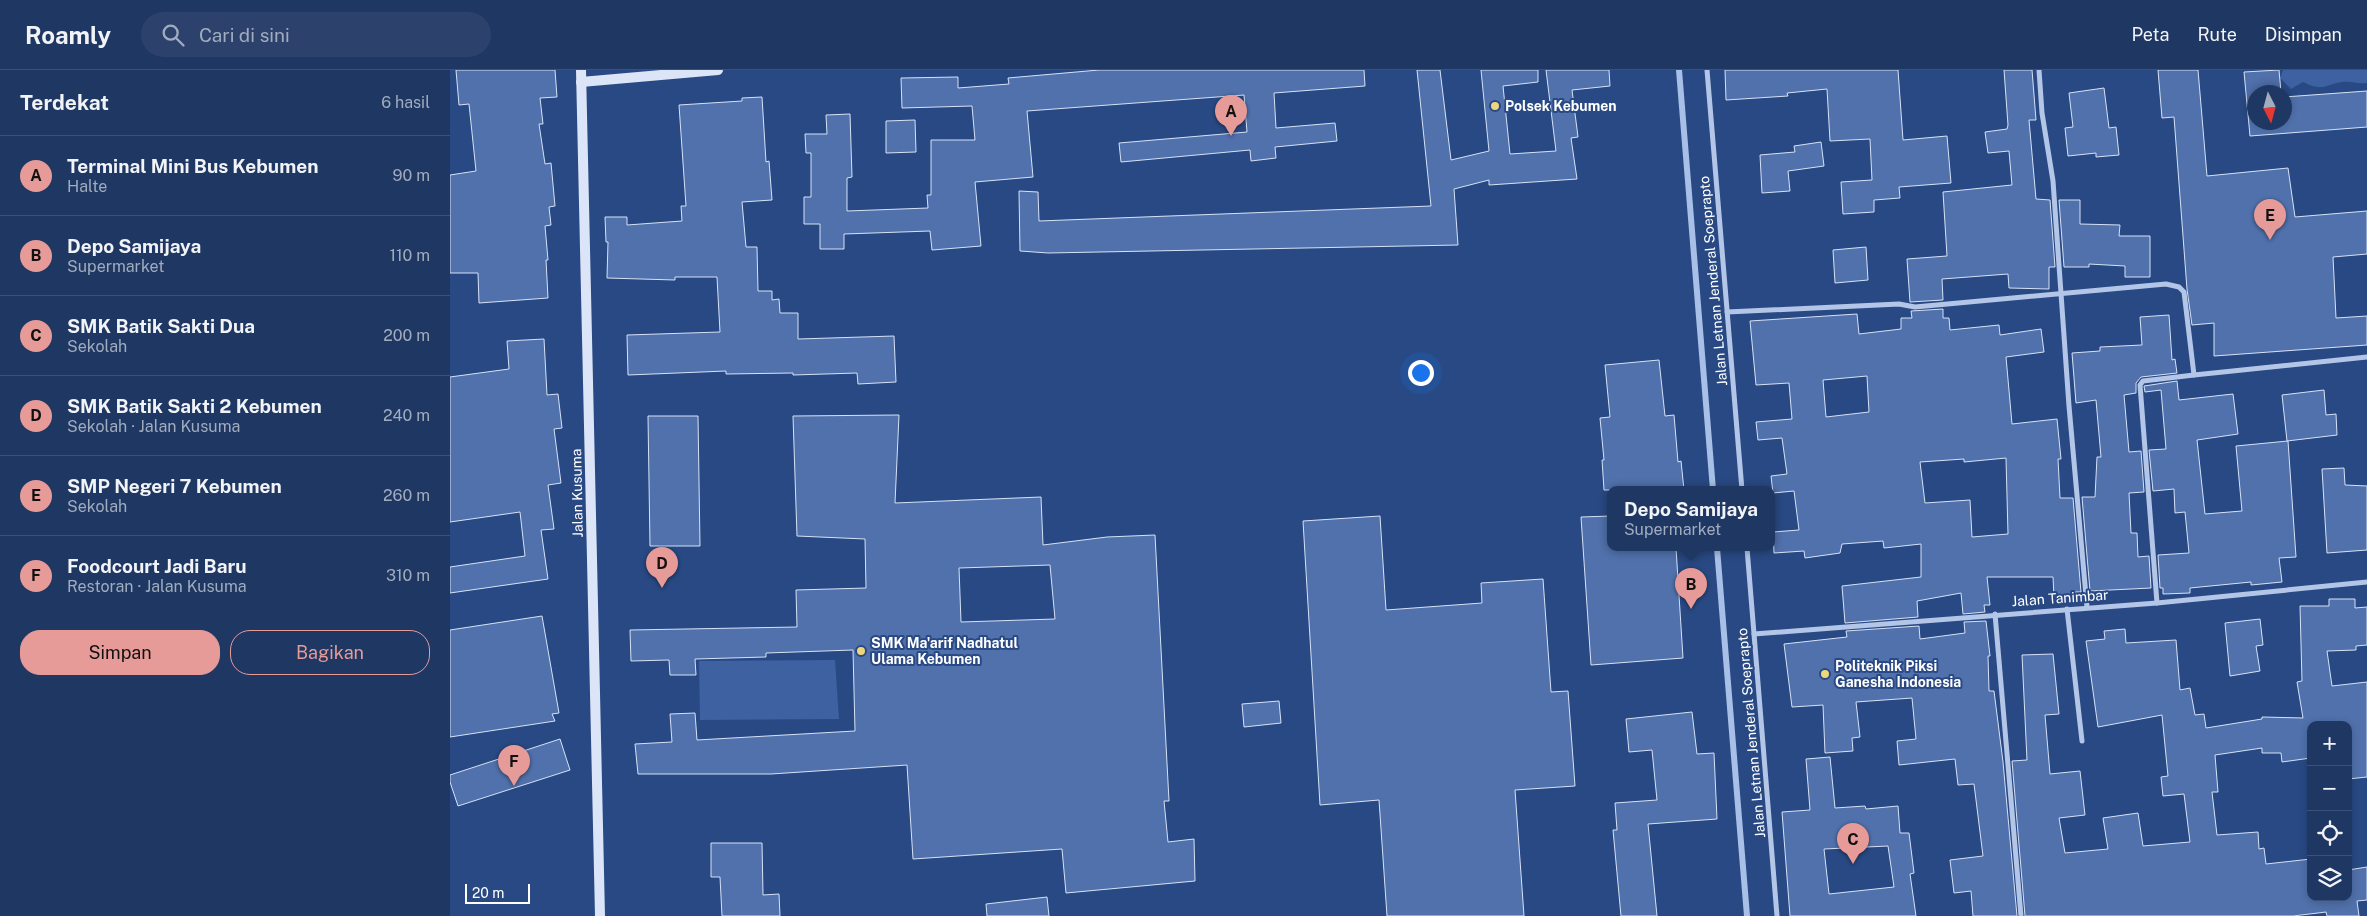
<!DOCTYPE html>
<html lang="id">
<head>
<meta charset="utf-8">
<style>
	body { margin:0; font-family:"Public Sans",sans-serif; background:#2c426c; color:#f1f3f6 }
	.controls { position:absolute; right:15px; bottom:15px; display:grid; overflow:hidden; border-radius:10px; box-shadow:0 2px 8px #0003 }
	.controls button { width:45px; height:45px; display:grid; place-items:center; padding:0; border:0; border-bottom:1px solid #3c5178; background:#1f3763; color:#f1f3f6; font:25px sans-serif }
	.compass { position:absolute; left:1797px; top:15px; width:45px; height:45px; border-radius:50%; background:#1f3763; box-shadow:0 2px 8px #0003; rotate:174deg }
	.scale { position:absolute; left:15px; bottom:12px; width:65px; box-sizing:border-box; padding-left:5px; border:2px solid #fff; border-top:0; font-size:14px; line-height:18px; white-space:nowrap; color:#fff; -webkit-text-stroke:4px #294984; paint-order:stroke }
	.you { position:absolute; left:970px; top:302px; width:18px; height:18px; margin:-12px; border:4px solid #fff; border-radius:50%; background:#1a73e8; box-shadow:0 0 0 8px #1a73e833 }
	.badge { display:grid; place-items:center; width:32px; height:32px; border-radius:50%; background:#e69b98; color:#111; font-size:16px; font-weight:700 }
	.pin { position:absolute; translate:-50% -41px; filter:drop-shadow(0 1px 2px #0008) }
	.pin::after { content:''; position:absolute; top:26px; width:18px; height:15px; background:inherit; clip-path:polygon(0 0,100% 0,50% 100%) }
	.popup { position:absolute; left:1157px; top:416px; width:168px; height:65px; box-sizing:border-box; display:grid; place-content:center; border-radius:10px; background:#1f3763; filter:drop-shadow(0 1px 4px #0005); font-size:16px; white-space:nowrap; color:#a1acbe }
	.popup b { font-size:19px; color:#f1f3f6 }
	.popup::after { content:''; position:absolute; left:50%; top:100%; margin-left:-10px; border:10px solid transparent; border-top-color:#1f3763 }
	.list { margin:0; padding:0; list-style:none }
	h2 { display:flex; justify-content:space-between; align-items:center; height:65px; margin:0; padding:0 20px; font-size:21px }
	h2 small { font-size:16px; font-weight:400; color:#a1acbe }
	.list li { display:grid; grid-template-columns:32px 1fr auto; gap:15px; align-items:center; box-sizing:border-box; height:80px; padding:0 20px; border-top:1px solid #3c5178 }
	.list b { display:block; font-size:19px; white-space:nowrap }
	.list p { margin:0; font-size:16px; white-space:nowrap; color:#a1acbe }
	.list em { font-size:16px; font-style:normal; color:#a1acbe }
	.actions { display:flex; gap:10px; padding:15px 20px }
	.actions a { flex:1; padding:11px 0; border:1px solid #e69b98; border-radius:20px; text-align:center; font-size:18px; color:#e69b98 }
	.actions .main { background:#e69b98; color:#111 }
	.icon { flex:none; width:28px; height:28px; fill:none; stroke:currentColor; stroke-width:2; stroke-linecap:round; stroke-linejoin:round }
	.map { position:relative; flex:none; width:1917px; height:846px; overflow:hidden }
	header { display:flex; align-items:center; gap:30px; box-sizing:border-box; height:70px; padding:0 25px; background:#1f3763; border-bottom:1px solid #3c5178 }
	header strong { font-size:24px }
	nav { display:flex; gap:28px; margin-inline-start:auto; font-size:18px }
	.search { width:350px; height:45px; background:#2c426c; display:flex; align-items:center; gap:12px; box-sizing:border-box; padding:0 18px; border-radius:28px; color:#a1acbe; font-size:19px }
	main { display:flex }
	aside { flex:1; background:#1f3763 }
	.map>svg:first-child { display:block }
	.green { fill:#3d61a1 }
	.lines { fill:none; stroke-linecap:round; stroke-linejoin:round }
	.stream { stroke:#a8c0e7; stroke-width:6 }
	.building { fill:#5171ac; stroke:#d6e2f6; fill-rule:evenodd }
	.minor { stroke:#b3c6e7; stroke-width:5 }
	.secondary { stroke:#dce5f7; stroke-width:10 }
	.poi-dot { fill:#eed77a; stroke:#294984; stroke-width:2 }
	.labels { text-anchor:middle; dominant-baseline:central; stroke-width:4; stroke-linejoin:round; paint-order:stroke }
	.poi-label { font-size:14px; font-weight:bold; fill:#fff; stroke:#294984; text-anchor:start }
	.street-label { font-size:14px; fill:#fff; stroke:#294984 }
</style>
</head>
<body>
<header>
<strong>Roamly</strong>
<div class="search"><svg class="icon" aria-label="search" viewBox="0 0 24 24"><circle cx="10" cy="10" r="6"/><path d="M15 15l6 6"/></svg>Cari di sini</div>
<nav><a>Peta</a><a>Rute</a><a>Disimpan</a></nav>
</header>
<main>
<aside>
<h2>Terdekat<small>6 hasil</small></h2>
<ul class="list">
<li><span class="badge">A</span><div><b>Terminal Mini Bus Kebumen</b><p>Halte</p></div><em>90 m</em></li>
<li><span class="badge">B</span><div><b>Depo Samijaya</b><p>Supermarket</p></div><em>110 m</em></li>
<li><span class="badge">C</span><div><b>SMK Batik Sakti Dua</b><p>Sekolah</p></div><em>200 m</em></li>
<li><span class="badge">D</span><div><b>SMK Batik Sakti 2 Kebumen</b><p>Sekolah · Jalan Kusuma</p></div><em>240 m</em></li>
<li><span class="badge">E</span><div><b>SMP Negeri 7 Kebumen</b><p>Sekolah</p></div><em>260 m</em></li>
<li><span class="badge">F</span><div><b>Foodcourt Jadi Baru</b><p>Restoran · Jalan Kusuma</p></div><em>310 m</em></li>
</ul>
<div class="actions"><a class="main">Simpan</a><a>Bagikan</a></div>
</aside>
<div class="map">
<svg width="1917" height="846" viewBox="0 0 1917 846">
	<rect width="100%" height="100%" fill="#294984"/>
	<g class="green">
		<path d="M 1833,0 L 1917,0 L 1917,13 C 1908,14 1901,11 1892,12 C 1874,15 1873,22 1853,12 L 1841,19 L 1830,8 Z"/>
		<polygon points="385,590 389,649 250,650 249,591"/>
	</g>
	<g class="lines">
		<g class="stream">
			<polyline points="1229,0 1263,420"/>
			<polyline points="1267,478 1297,846"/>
		</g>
	</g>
	<g class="building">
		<polygon points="6,0 105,0 107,27 90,28 93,54 89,54 95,94 101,93 105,136 99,137 101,155 95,156 98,190 96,190 98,228 29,233 28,203 0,203 0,105 26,101 19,34 9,35"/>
		<polygon points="649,0 914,0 915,16 824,23 826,58 885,53 887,71 825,77 826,88 801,91 800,80 671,92 669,73 797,62 794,25 577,41 583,107 525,112 531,176 482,180 480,161 394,164 394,179 370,179 370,154 354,154 354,127 361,127 361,83 356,83 355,64 377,64 376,45 400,44 402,107 397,108 397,141 478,138 477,125 481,125 481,70 525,70 522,36 452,38 451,8 508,7 508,18 559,14 558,8"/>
		<polygon points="967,0 990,0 1001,90 1039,81 1031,0 1088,0 1088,12 1053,16 1060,84 1106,81 1096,0 1159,0 1160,16 1122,20 1128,67 1121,68 1127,109 1039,115 1039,110 1004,119 1008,175 598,183 570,181 569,121 588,122 589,151 981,136"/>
		<polygon points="1275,0 1448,0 1453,70 1497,66 1501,113 1449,117 1450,128 1424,130 1424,142 1393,144 1391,112 1422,110 1420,69 1380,71 1377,19 1337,23 1338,26 1276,30"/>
		<polygon points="1554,0 1582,0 1586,50 1579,50 1586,129 1600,130 1605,197 1599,197 1599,219 1559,218 1558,204 1492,209 1493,230 1460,232 1457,189 1497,186 1493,122 1562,115 1559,81 1538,83 1535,62 1557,59 1558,55"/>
		<polygon points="1708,0 1748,0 1757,106 1838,98 1845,147 1917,141 1917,184 1883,187 1886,248 1917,246 1917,275 1764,286 1764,253 1742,255 1737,219 1724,47 1712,48"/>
		<polygon points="1829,0 1831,22 1804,22 1804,52 1834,52 1834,27 1917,21 1917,57 1800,66 1794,2"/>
		<polygon points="1654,18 1659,58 1666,57 1669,85 1646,87 1646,83 1618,86 1615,58 1623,57 1619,23"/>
		<polygon points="312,27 316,92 319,91 322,130 292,132 296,177 307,177 308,221 322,221 322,230 329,229 330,243 348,243 348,269 444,266 446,312 408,314 407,303 343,305 343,303 276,304 276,301 178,305 177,265 270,262 267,207 225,207 225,210 157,208 158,172 156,172 155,147 177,147 177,155 232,151 231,136 236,136 229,35 292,31 292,28"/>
		<polygon points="465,50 466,82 436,83 436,51"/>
		<polygon points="1371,72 1374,96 1338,101 1340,121 1312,123 1310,85 1345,82 1344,76"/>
		<polygon points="1609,130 1630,130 1630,154 1670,155 1669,166 1700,166 1700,207 1675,207 1675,196 1639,194 1639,197 1614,197"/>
		<polygon points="1416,177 1418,210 1385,213 1383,180"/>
		<path d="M 1493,239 L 1493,248 L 1499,248 L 1500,260 L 1549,255 L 1550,265 L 1591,259 L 1594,282 L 1556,287 L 1562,354 L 1607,349 L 1611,389 L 1608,389 L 1610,428 L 1623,428 L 1631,522 L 1625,522 L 1625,526 L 1604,527 L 1603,507 L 1537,507 L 1540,535 L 1534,535 L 1535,542 L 1513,544 L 1511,523 L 1467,531 L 1468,547 L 1395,553 L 1392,516 L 1471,507 L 1471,474 L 1434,478 L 1433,471 L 1392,474 L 1390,483 L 1355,488 L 1354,481 L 1324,483 L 1323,462 L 1349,460 L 1344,421 L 1323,423 L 1321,406 L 1337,404 L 1332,368 L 1308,370 L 1306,352 L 1342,349 L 1339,313 L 1306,315 L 1300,251 L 1407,244 L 1409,264 L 1451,259 L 1451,248 L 1462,248 L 1461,241 ZM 1417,306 L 1419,342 L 1376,347 L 1373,310 ZM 1556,388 L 1558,464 L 1522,467 L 1520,430 L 1475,433 L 1470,392 L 1514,389 L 1514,392 Z"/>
		<polygon points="1719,245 1722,290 1725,289 1727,303 1691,307 1686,313 1686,323 1674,325 1679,382 1691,381 1694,422 1679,423 1681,463 1687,463 1688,487 1699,486 1701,518 1640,521 1632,427 1645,427 1647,387 1651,387 1646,330 1626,333 1622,283 1650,281 1650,277 1692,275 1690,247"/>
		<polygon points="94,269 97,325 108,324 112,358 104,359 111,413 98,415 104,459 91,460 98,509 0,523 0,497 75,486 70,442 0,452 0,307 59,299 57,271"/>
		<polygon points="1209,290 1215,346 1224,345 1228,392 1231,391 1234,420 1154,420 1152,390 1154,390 1150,348 1160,347 1155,295"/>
		<polygon points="1727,311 1729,330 1783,324 1788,364 1747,370 1755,444 1792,441 1786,376 1838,371 1846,487 1829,488 1832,512 1801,515 1801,512 1740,518 1740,523 1713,524 1713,518 1710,518 1708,485 1739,483 1735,442 1725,443 1724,419 1703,421 1699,380 1716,379 1711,320 1695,322 1694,316"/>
		<polygon points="1874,320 1876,345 1886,344 1887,365 1837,371 1832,325"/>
		<path d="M 449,345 L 445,433 L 591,427 L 593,475 L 657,467 L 705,465 L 719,731 L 714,731 L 718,772 L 744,769 L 745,811 L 616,823 L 612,779 L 463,789 L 457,695 L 321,704 L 188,704 L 185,674 L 222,672 L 220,644 L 245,643 L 247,670 L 405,661 L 403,580 L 316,583 L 316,587 L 245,589 L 246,605 L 220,605 L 219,590 L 181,591 L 180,560 L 347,557 L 346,520 L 416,518 L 415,469 L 347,466 L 343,346 ZM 600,495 L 605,549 L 511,552 L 509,498 Z"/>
		<polygon points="198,346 248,346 250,476 200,476"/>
		<polygon points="1894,398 1895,415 1917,416 1917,480 1877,483 1872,399"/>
		<polygon points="930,446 936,540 1032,533 1031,513 1093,509 1101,622 1118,621 1125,716 1065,720 1074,846 937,846 929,730 870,735 853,451"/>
		<polygon points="1161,446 1161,478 1226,478 1233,588 1141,595 1131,447"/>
		<polygon points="1879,529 1905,529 1905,538 1917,537 1917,575 1906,576 1906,580 1877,581 1882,616 1917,612 1917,707 1898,709 1898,654 1861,655 1861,688 1832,692 1831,683 1812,683 1812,678 1765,685 1768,722 1762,722 1767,765 1808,762 1809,779 1814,778 1816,794 1861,789 1861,827 1898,827 1898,800 1917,797 1917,830 1907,831 1909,846 1877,846 1876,842 1843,846 1575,846 1562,691 1577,690 1572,585 1603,584 1609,644 1595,645 1600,704 1630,701 1635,745 1609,748 1615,783 1658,779 1653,748 1688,743 1693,776 1740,772 1734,724 1713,726 1711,707 1718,706 1712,645 1648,657 1636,571 1655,569 1654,561 1675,559 1676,573 1726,570 1730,620 1740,618 1745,645 1754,644 1756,658 1812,649 1812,647 1853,648 1847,612 1852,611 1850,536 1879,536"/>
		<polygon points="92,546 109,643 102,644 105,651 0,667 0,560"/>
		<polygon points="1810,549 1813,575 1806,576 1810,601 1780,606 1775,553"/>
		<polygon points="1536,551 1540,586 1538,586 1539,621 1544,621 1553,692 1567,846 1523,846 1521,821 1504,823 1500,790 1533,786 1524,714 1508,715 1505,689 1449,695 1447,671 1466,669 1462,628 1406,632 1410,667 1402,668 1403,681 1375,683 1373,635 1342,637 1334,574 1397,567 1396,561 1469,556 1470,569 1515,563 1514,552"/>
		<polygon points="829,631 831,653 794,657 792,634"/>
		<polygon points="1242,642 1247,684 1264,683 1267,749 1198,754 1207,846 1171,846 1163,760 1167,760 1165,733 1207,730 1202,680 1179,682 1176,649"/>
		<polygon points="110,669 120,700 8,736 0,712 0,705"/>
		<path d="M 1380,687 L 1385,738 L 1415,736 L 1416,739 L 1448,736 L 1450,763 L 1459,763 L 1464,803 L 1460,804 L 1466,846 L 1340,846 L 1332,742 L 1360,740 L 1356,689 ZM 1438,776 L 1444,817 L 1379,824 L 1374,779 Z"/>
		<polygon points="261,773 312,773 313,825 329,824 330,846 272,846 270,807 261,807"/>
		<polygon points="597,827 599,846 537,846 536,834"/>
	</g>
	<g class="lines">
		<g class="minor">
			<polyline points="1257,0 1292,420"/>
			<polyline points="1589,0 1592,43 1603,111 1619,336 1637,537"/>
			<polyline points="1277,242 1449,234 1465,237 1716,214 1729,217 1734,222 1744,305 1917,287"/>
			<polyline points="1297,478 1327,846"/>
			<polyline points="1707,533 1690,315 1693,311 1744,305"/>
			<polyline points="1617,539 1632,671"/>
			<polyline points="1545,544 1571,846"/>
			<polyline points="1304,564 1707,533 1917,512"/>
		</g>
		<g class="secondary">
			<polyline points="131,0 150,846"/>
			<polyline points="131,12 268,0"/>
		</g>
	</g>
	<g class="poi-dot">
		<circle cx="1045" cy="36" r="5"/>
		<circle cx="411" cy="581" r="5"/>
		<circle cx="1375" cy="604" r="5"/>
	</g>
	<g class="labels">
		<g class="poi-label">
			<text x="1055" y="36">Polsek Kebumen</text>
			<text x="421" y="573">SMK Ma'arif Nadhatul<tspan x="421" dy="16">Ulama Kebumen</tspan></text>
			<text x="1385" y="596">Politeknik Piksi<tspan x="1385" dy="16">Ganesha Indonesia</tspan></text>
		</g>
		<g class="street-label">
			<text transform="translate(1263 211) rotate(-95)">Jalan Letnan Jenderal Soeprapto</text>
			<text transform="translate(127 423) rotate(-91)">Jalan Kusuma</text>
			<text transform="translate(1610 528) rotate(-4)">Jalan Tanimbar</text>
			<text transform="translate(1301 663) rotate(-95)">Jalan Letnan Jenderal Soeprapto</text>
		</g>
	</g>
</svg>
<div class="controls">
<button>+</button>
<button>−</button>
<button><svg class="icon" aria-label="locate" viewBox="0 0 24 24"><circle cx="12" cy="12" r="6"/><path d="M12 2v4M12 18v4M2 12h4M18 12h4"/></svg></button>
<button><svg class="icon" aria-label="layers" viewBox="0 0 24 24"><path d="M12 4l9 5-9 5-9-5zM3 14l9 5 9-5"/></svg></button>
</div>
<svg class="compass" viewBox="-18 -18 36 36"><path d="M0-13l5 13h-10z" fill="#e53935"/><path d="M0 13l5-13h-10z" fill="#a1acbe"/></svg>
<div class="scale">20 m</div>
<div class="you"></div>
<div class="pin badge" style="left:781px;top:66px">A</div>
<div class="pin badge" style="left:1241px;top:539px">B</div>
<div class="popup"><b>Depo Samijaya</b>Supermarket</div>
<div class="pin badge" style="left:1403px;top:794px">C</div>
<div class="pin badge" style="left:212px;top:518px">D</div>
<div class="pin badge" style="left:1820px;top:170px">E</div>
<div class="pin badge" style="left:64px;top:716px">F</div>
</div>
</main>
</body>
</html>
